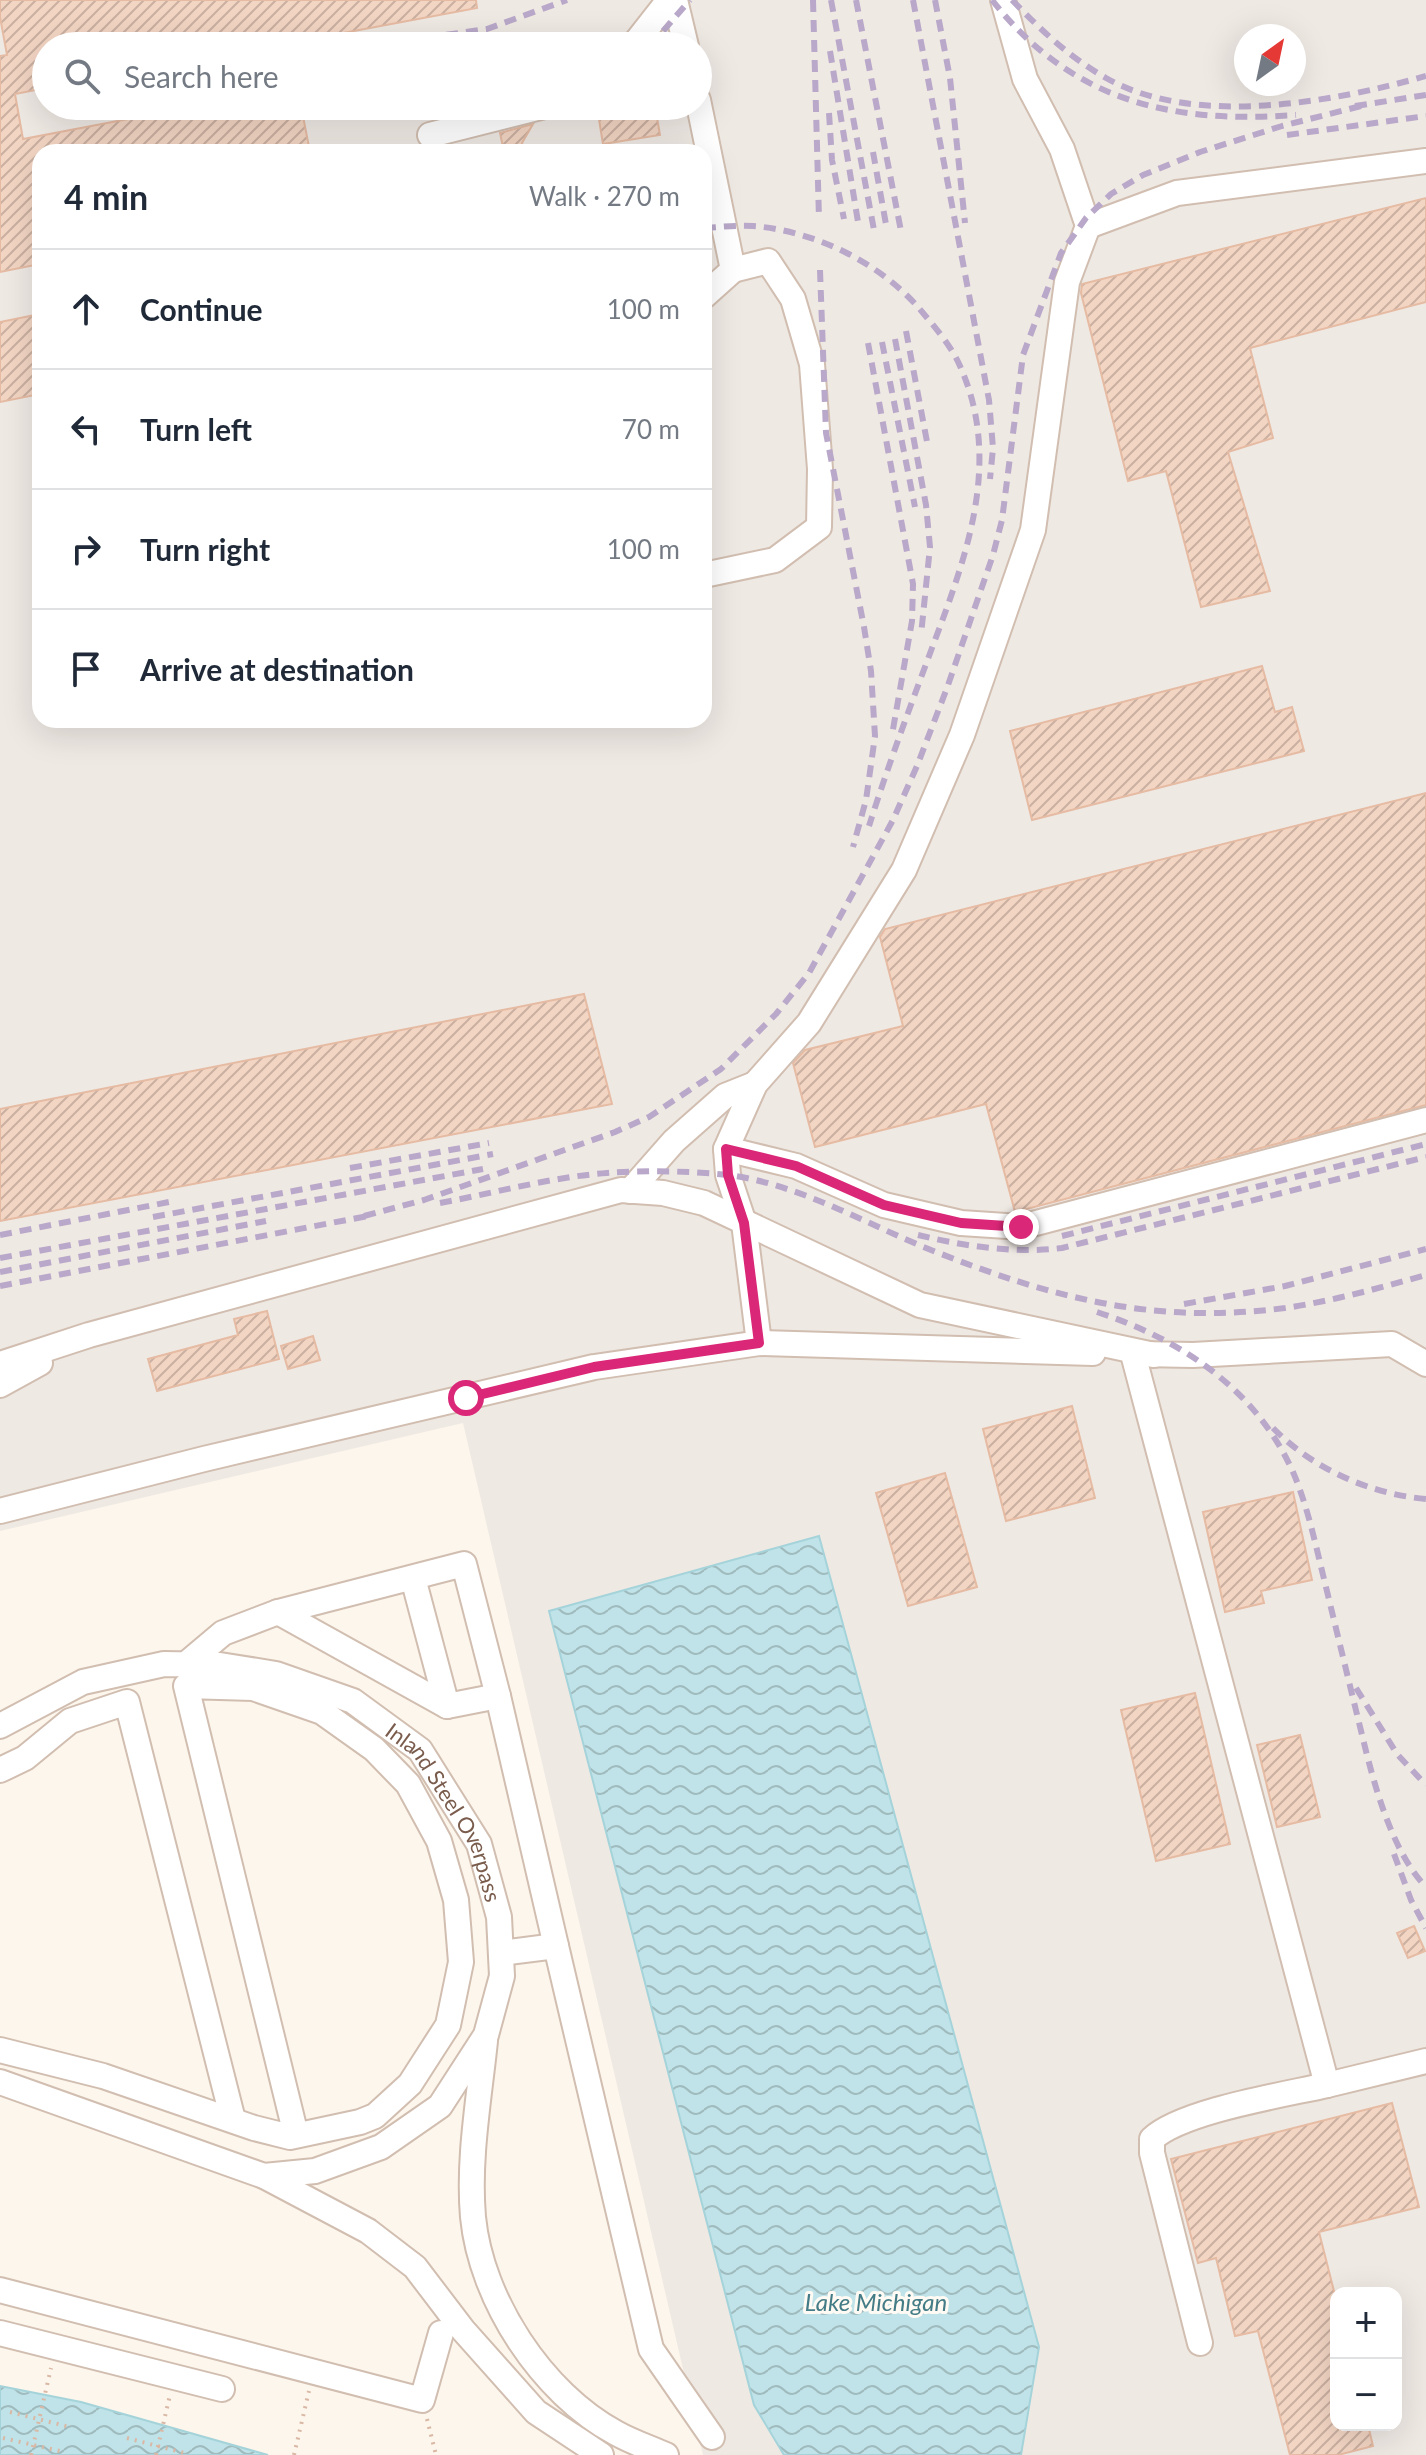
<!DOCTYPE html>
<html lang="en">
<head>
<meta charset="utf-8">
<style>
	body { margin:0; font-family:Lato,sans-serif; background:#f2f2f3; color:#1f2937 }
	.controls { position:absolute; right:24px; bottom:24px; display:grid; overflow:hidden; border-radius:16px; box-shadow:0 8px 32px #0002 }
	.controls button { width:72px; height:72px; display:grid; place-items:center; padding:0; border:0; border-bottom:2px solid #e0e1e3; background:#fff; color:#1f2937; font:40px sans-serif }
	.compass { position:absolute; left:1234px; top:24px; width:72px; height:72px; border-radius:50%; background:#fff; box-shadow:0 8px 32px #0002; rotate:33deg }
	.stop { position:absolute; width:24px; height:24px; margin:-18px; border:6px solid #db2777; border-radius:50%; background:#fff }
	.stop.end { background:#db2777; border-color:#fff; box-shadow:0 2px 8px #0008 }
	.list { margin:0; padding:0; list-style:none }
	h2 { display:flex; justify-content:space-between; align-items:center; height:104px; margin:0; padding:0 32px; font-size:34px }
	h2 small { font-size:26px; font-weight:400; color:#747a83 }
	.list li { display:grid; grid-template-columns:52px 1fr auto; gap:24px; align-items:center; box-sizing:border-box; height:120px; padding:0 32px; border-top:2px solid #e0e1e3 }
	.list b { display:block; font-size:30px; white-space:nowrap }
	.list em { font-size:26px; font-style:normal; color:#747a83 }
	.icon { flex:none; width:44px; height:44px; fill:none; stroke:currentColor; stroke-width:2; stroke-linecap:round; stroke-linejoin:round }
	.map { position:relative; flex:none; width:1426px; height:2455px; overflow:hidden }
	.search { position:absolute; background:#fff; box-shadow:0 8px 32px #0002; left:32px; top:32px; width:680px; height:88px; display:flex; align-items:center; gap:20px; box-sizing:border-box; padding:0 28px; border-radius:44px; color:#747a83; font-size:30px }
	.panel { position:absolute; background:#fff; box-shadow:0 8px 32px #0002; left:32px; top:144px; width:680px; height:584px; border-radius:24px }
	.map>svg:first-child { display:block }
	.industrial { fill:#efe9e4; fill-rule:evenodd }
	.water { fill:url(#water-waves); stroke:#a5d3da; stroke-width:2 }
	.building { fill:url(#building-hatch); stroke:#e6bba3; stroke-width:2 }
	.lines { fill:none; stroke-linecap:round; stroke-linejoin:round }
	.minor-casing { stroke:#d1beb0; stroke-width:28 }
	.path { stroke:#d9b8a5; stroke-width:4; stroke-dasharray:2 6; stroke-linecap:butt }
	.minor { stroke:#fff; stroke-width:24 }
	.rail { stroke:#b9a8c9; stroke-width:6; stroke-dasharray:12 8; stroke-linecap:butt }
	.route { stroke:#db2777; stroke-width:10 }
	.labels { text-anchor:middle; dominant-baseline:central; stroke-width:6; stroke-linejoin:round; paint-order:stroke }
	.street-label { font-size:22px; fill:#7a5c4d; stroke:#fffaf3 }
	.water-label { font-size:24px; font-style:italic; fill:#437c86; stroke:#fffaf3 }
</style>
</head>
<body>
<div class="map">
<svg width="1426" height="2455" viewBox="0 0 1426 2455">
	<defs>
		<pattern id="water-waves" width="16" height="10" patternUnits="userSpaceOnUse" patternTransform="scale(2)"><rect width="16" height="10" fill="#bfe3e8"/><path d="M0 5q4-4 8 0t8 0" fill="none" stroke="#a0bbbe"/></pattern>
		<pattern id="building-hatch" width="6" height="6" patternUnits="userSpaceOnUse" patternTransform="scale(2)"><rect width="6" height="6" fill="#f3d5c3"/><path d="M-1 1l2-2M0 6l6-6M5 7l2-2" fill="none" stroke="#cab0a1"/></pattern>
	</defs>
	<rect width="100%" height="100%" fill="#fdf6ec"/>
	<path class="industrial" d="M 0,0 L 1426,0 L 1426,2455 L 1021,2455 L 1027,2415 L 779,2444 L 784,2455 L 703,2455 L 463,1423 L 0,1531 ZM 1246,36 L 1294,36 L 1294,84 L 1246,84 ZM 46,46 L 698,46 L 698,106 L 46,106 ZM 40,152 L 704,152 L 704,720 L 40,720 ZM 1336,2293 L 1396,2293 L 1396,2425 L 1336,2425 Z"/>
	<g class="water">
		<polygon points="819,1536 1039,2347 1021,2455 784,2455 754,2405 549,1611"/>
		<polygon points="0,2386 81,2402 268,2455 0,2455"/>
	</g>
	<g class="building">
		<polygon points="0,0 476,0 477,8 274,46 46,46 46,88 15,94 23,139 196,106 301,106 310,152 40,152 40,264 0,272 0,56 7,55 0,17"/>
		<polygon points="647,106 655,106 660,135 603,144 598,113"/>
		<polygon points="533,124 522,143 524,152 504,152 500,133"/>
		<polygon points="1426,198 1426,302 1250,348 1273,438 1228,452 1270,591 1201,607 1166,471 1128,481 1081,293 1082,284"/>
		<polygon points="40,314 40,394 0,402 0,322"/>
		<polygon points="1262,666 1275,712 1292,707 1304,751 1032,820 1010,731"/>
		<polygon points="1426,793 1426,1105 1015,1212 986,1104 815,1147 793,1063 805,1050 903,1026 880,937 885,929"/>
		<polygon points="584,994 612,1104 0,1221 0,1109"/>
		<polygon points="267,1311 279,1359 157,1391 148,1359 238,1335 234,1319"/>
		<polygon points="313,1336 320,1360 288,1369 281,1346"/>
		<polygon points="1072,1406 1095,1498 1006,1521 983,1429"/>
		<polygon points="945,1473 977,1587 908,1606 876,1493"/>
		<polygon points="1293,1492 1312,1580 1261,1591 1264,1603 1225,1612 1203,1512"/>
		<polygon points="1195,1693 1230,1844 1156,1861 1121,1710"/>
		<polygon points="1300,1735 1320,1817 1277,1827 1257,1745"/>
		<polygon points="1414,1926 1425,1951 1408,1958 1397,1933"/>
		<polygon points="1392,2103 1419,2207 1319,2232 1336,2299 1336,2425 1368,2425 1373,2446 1338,2455 1290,2455 1258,2331 1235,2336 1216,2258 1198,2263 1171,2159"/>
	</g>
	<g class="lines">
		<g class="minor-casing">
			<g id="minor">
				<polyline points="675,0 686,46"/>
				<polyline points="1003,0 1025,79 1062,149 1088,226 1177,193 1426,161"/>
				<polyline points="633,46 669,0"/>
				<polyline points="698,100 733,270 704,296"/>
				<polyline points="430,135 545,106"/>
				<polyline points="704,575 775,560 819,527 820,469 812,364 793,299 768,261 733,270"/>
				<polyline points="726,1149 796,1166 884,1205 961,1223 1021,1227 1426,1120"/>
				<polyline points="630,1191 674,1141 725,1096 755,1084"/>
				<polyline points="759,1343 1093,1353"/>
				<polyline points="1133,1354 1327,2085 1426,2061"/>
				<polyline points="1138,1354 1193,1355 1392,1344 1426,1364"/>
				<polyline points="0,1364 89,1335 621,1190 663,1193 704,1203 920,1305 1154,1355"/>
				<polyline points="0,1385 40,1363"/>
				<polyline points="0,1511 204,1459 594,1367 759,1343 744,1223 728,1175 726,1149 755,1084 809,1023 904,870 962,735 1033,530 1067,282 1088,226"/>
				<polyline points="413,1578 447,1706 498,1696"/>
				<polyline points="278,1612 447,1706"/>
				<polyline points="185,1665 223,1633 278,1612 464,1564 498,1696 556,1946 501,1953"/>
				<path id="s1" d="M 0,1726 L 83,1682 L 164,1664 L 220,1665 L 276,1674 L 353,1701 L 420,1750 L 479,1844 L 499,1917 L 502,1976 L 486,2035 L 440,2106 L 381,2147 L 315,2171 L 264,2176 L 0,2082"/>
				<polyline points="0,1770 25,1758 70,1721 127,1702 233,2120"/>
				<polyline points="556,1946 651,2349 712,2437"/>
				<path d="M 485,2041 C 479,2099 468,2159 473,2217 C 481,2300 542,2393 616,2433 C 632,2442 650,2448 666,2455"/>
				<polyline points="0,2050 103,2076 254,2128 290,2137 360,2122 375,2116 410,2084 448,2025 461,1962 456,1900 439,1841 408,1784 374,1749 322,1712 253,1688 186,1686 296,2135"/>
				<polyline points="264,2176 368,2231 415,2267 463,2330 536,2412 601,2455"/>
				<polyline points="0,2290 422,2400 441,2333"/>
				<polyline points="0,2333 222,2389"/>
				<path d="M 1200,2343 L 1152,2153 L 1152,2139 C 1182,2111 1283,2095 1327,2085"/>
			</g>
		</g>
		<g class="path">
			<polyline points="10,2412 70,2427"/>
			<polyline points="427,2419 436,2455"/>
			<polyline points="3,2438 64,2452"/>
			<polyline points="127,2438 188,2454"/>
			<polyline points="31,2455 51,2368"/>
			<polyline points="156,2455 170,2395"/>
			<polyline points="294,2455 309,2391"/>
		</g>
		<use href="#minor" class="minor"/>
		<g class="rail">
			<polyline points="813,0 819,219"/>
			<polyline points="831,0 874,230"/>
			<polyline points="856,0 901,231"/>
			<polyline points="913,0 989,400 993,448 990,479"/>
			<polyline points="935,0 950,78 965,223"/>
			<path d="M 992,0 C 1072,102 1172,124 1296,115"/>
			<path d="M 1012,0 C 1041,30 1069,57 1106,78 C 1194,128 1334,102 1426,76"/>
			<polyline points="367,46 487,29 567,0"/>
			<polyline points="650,46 690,0"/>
			<polyline points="830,51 859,228"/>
			<polyline points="1355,106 1426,95"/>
			<polyline points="829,113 832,160 844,219"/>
			<polyline points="1287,135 1426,116"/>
			<polyline points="873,152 887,230"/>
			<path d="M 704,228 C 720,227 737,225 753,226 C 814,231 877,261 918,307 C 933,325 951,345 960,366 C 1003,462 966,557 932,648 C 910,707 888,766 869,826"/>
			<polyline points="820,270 826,433 864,627 871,671 875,736 866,800 853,847"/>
			<polyline points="906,331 928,447"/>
			<polyline points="895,339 926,505 930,547 921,635"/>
			<polyline points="882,342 915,507"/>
			<polyline points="868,343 913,584 912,621 892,735"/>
			<polyline points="350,1168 489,1143"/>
			<path d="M 440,1203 C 495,1193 551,1177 607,1173 C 645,1170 689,1171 728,1175 C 799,1184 866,1224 931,1250 C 1052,1298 1154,1325 1285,1308 C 1333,1301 1379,1288 1426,1275"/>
			<polyline points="364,1216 424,1200 615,1132 649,1117 721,1069 776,1014 809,973 893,820 917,766 947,688 993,555 1002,520 1023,355 1061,253 1086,218 1111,194 1143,175 1200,152 1282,126 1365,105"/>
			<polyline points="153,1217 493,1154"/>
			<polyline points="0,1235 169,1202"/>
			<path d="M 918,1235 C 963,1246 1016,1254 1062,1248 L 1426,1157"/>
			<polyline points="1062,1236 1426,1144"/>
			<polyline points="0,1258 483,1169"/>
			<polyline points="0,1272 266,1221"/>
			<polyline points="0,1286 373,1215"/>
			<polyline points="1184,1304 1285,1286 1426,1249"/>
			<path d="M 1097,1312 C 1180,1339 1256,1389 1293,1472 C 1308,1507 1316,1547 1325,1583 C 1338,1637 1351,1690 1364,1743 C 1375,1788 1393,1853 1426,1887"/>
			<path d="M 1273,1428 C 1313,1469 1370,1494 1426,1499"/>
			<polyline points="1356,1688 1397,1754 1426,1785"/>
			<polyline points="1394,1854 1411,1900 1426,1928"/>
		</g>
	</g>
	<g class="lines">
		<polyline class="route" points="466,1398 594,1367 759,1343 744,1223 728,1175 726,1149 796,1166 884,1205 961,1223 1021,1227"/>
	</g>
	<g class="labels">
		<g class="street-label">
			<text stroke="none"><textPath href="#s1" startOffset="520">Inland Steel Overpass</textPath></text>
		</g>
		<g class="water-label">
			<text x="876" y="2301">Lake Michigan</text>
		</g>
	</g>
</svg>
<div class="controls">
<button>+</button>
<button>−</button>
</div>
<svg class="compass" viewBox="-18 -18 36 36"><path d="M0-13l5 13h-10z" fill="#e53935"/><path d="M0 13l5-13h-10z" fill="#747a83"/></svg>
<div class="stop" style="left:466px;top:1398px"></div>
<div class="stop end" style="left:1021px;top:1227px"></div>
<div class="search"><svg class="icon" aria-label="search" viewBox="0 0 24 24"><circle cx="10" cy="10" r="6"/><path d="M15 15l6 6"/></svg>Search here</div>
<section class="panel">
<h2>4 min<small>Walk · 270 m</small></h2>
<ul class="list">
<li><svg class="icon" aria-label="ahead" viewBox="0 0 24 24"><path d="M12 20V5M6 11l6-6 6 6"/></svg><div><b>Continue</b></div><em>100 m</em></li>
<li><svg class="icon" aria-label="left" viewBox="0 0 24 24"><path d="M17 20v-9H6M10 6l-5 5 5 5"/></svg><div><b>Turn left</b></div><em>70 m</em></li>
<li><svg class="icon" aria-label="right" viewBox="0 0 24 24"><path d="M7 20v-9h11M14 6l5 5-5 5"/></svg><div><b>Turn right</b></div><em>100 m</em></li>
<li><svg class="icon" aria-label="arrive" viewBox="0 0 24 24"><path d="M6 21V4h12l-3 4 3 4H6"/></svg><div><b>Arrive at destination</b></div></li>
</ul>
</section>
</div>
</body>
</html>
